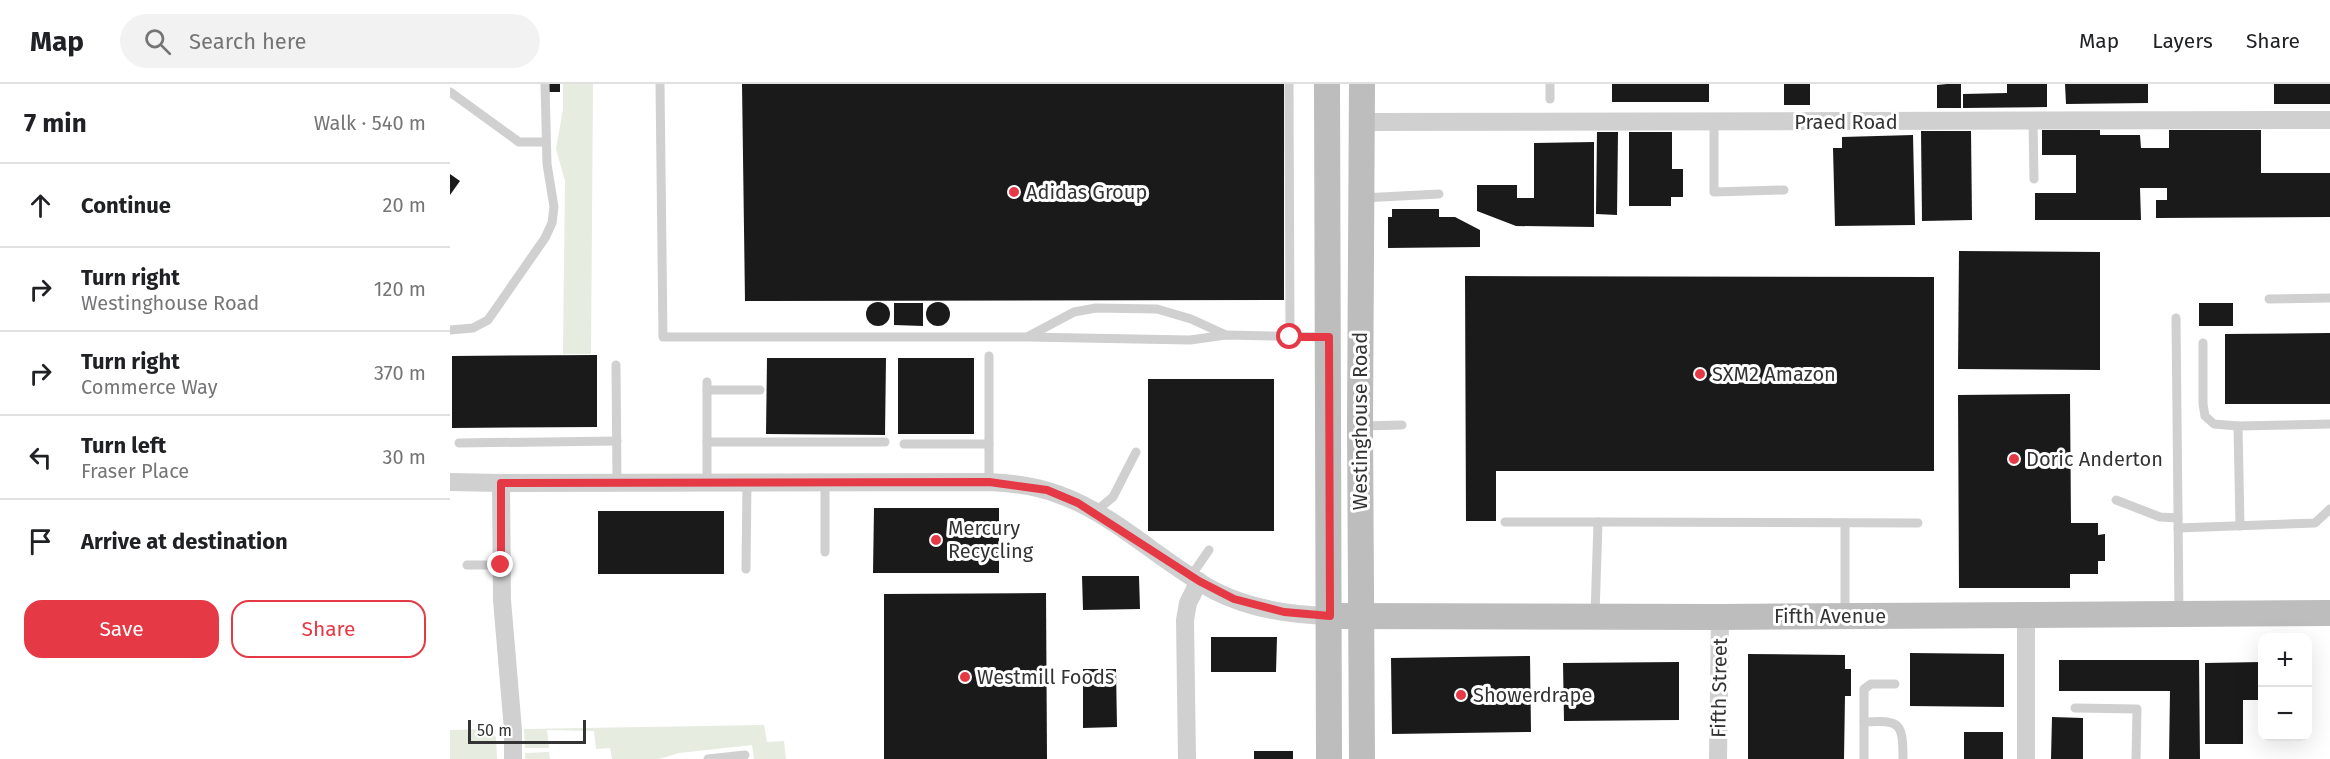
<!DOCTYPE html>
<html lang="en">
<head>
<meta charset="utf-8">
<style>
	body { margin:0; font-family:"Fira Sans",sans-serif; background:#f2f2f2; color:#202124 }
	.controls { position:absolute; right:18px; bottom:18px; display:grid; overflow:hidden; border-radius:12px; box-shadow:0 6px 24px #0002 }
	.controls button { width:54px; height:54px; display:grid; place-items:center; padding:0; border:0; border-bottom:2px solid #e0e0e0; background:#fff; color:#202124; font:30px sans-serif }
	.scale { position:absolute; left:18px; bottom:15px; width:118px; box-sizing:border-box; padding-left:6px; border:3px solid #333; border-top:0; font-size:16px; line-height:21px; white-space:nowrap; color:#333; -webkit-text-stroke:4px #fff; paint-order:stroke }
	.stop { position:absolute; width:18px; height:18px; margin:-14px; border:4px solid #e63946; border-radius:50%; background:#fff }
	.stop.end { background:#e63946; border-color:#fff; box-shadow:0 2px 6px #0008 }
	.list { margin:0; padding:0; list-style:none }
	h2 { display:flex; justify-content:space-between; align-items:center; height:78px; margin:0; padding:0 24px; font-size:26px }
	h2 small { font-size:20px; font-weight:400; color:#757577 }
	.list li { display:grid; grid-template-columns:39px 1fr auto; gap:18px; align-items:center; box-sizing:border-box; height:84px; padding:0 24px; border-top:2px solid #e0e0e0 }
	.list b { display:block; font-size:22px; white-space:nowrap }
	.list p { margin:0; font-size:20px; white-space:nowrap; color:#757577 }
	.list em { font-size:20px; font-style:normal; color:#757577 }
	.actions { display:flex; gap:12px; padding:18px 24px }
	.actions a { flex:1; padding:14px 0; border:2px solid #e63946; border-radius:18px; text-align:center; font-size:21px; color:#e63946 }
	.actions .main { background:#e63946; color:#fff }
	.icon { flex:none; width:33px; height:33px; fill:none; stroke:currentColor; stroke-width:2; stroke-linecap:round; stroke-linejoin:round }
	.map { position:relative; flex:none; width:1880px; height:675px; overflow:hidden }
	header { display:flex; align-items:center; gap:36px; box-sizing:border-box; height:84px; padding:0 30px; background:#fff; border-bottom:2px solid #e0e0e0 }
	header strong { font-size:28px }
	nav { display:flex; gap:33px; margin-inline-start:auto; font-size:21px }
	.search { width:420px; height:54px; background:#f2f2f2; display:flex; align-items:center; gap:15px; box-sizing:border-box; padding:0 21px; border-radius:33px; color:#757577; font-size:22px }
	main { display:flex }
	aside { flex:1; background:#fff }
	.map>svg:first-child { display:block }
	.green { fill:#e6ecdf }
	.building { fill:#1a1a1a }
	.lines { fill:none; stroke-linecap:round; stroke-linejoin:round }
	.lane { stroke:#d0d0d0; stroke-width:9 }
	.street { stroke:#d0d0d0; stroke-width:18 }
	.secondary { stroke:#bdbdbd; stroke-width:26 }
	.route { stroke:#e63946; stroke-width:8 }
	.poi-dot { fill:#e63946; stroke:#fff; stroke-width:2 }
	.labels { text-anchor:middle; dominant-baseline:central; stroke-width:6; stroke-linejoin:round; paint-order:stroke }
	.street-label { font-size:20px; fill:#333; stroke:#fff }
	.poi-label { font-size:20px; fill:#333; stroke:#fff; text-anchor:start }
</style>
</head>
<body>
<header>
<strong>Map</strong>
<div class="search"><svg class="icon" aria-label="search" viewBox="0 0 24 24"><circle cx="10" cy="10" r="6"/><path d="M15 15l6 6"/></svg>Search here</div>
<nav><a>Map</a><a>Layers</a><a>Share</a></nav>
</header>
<main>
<aside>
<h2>7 min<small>Walk · 540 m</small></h2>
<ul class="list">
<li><svg class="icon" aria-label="ahead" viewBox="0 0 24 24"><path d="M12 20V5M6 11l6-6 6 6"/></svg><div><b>Continue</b></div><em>20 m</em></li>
<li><svg class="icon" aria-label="right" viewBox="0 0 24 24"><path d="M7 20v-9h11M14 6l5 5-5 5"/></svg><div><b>Turn right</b><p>Westinghouse Road</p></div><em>120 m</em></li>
<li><svg class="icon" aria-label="right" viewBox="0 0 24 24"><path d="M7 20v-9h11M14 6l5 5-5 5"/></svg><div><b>Turn right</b><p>Commerce Way</p></div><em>370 m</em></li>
<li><svg class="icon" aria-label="left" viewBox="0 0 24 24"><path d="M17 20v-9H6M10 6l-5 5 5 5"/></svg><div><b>Turn left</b><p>Fraser Place</p></div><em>30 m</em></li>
<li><svg class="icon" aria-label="arrive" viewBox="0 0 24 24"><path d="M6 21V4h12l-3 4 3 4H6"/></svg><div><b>Arrive at destination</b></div></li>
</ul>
<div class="actions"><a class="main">Save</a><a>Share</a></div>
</aside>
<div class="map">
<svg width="1880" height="675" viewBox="0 0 1880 675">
	<rect width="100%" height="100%" fill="#fff"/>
	<g class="green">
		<polygon points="113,0 143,0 141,270 113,270 115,97 106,65 113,25"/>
		<polygon points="314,641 317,658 334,657 336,675 304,675 302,661 229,669 209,675 162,675 160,664 146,665 144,647 97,646 99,664 75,664 74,645"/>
		<polygon points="37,645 46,653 47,675 0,675 0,646"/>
		<polygon points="99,668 100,675 75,675 75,669"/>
	</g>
	<g class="building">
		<rect x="99" y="0" width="11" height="8"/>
		<polygon points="292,0 834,0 834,216 295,217"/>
		<rect x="1162" y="0" width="97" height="18"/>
		<rect x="1334" y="0" width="26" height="21"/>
		<polygon points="1497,0 1511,0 1511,24 1487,24 1487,1"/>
		<polygon points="1557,0 1597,0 1597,23 1513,24 1513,10 1557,9"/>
		<polygon points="1615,0 1698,0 1698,19 1616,20"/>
		<rect x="1824" y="0" width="56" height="20"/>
		<polygon points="1592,46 1650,46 1650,51 1690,51 1691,64 1719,64 1719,46 1811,46 1811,89 1880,89 1880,133 1706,134 1706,116 1717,116 1717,104 1690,104 1691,136 1585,136 1585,109 1626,109 1626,71 1592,71"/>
		<polygon points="1471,47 1521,47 1522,136 1472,137"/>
		<polygon points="1147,48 1168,48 1167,131 1146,130"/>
		<polygon points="1179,48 1222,48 1222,85 1233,85 1233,113 1221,113 1221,122 1179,122"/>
		<polygon points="1463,51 1465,141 1385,142 1383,64 1392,64 1392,53"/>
		<polygon points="1144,58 1144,143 1066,142 1027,127 1027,101 1067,101 1067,114 1084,114 1084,59"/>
		<polygon points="0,90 10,97 0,111"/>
		<polygon points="942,125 989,125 989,133 1005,133 1030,146 1030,163 938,164 938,133 942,133"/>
		<polygon points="1509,167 1650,168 1650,286 1508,285"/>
		<polygon points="1015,192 1484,193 1484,387 1046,387 1046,437 1016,437"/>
		<circle cx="428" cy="230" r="12"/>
		<circle cx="488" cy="230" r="12"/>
		<polygon points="444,219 473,219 473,242 444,241"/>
		<rect x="1749" y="219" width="34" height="23"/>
		<polygon points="1880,249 1880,320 1775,320 1775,250"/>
		<polygon points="147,271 147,343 2,344 2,272"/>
		<polygon points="317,274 436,274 435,351 316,350"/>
		<rect x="448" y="274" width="76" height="76"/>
		<rect x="698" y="295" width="126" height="152"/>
		<polygon points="1620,310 1621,439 1648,439 1648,451 1655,450 1655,477 1648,477 1648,490 1620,490 1620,504 1509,504 1508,311"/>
		<polygon points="424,424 549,424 549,489 423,489"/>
		<rect x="148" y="427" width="126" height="63"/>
		<polygon points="632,492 689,492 690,525 633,526"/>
		<polygon points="596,509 597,675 434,675 434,510"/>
		<polygon points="761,553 827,553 826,588 761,588"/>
		<polygon points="1460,569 1554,570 1554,623 1460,622"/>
		<polygon points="1298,570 1395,571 1395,585 1401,585 1401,612 1395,612 1394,675 1298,675"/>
		<polygon points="1080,572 1081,648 942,650 941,574"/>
		<polygon points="1609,576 1749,576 1750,675 1719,675 1720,607 1609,607"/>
		<polygon points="1229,578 1229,636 1114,637 1113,579"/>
		<polygon points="1812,578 1812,616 1793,616 1793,660 1755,660 1755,579"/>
		<polygon points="633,585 666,585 667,643 633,644"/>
		<polygon points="1858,588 1860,588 1860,615 1858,616"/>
		<polygon points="1602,633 1633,634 1633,675 1601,675"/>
		<rect x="1514" y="648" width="39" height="27"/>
		<rect x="804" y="667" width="39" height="8"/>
	</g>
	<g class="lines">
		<g class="lane">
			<polyline points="210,0 213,253 577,253 740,256 776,251 876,253"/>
			<polyline points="839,0 840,253"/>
			<polyline points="0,8 69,58 96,58"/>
			<polyline points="1100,15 1100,0"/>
			<polyline points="1583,37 1584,95"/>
			<polyline points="1264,38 1264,108 1334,106"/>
			<polyline points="912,114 989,110"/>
			<polyline points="1819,215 1880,214"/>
			<polyline points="1726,234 1729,528"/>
			<polyline points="0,246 23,244 38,236 95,154 102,139 104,123 97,80 95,0"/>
			<polyline points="579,252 624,228 646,224 707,225 741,235 776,251"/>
			<polyline points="1753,259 1753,320 1755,332 1764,340 1788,342"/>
			<polyline points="166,281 167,399"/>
			<polyline points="257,298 257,398"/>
			<polyline points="257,306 310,306"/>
			<polyline points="912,342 952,341"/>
			<polyline points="257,358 435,358"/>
			<polyline points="9,359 167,357"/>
			<polyline points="454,360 539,360"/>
			<polyline points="375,398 375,468"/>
			<polyline points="539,398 539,272"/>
			<polyline points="1666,416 1710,433 1728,434"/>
			<polyline points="645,428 663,413 686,368"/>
			<polyline points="1055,438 1148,438 1145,531"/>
			<polyline points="1148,438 1468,439"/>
			<polyline points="1395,439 1395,530"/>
			<polyline points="1790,442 1788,342 1880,340"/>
			<polyline points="1728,444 1865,439 1880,425"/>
			<polyline points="17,481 51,481"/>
			<polyline points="296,485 297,398"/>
			<polyline points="741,492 759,466"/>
			<polyline points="1625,624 1687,625 1686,675"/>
			<path d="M 1414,638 C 1450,636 1453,638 1453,675"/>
			<polyline points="258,675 295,671"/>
			<polyline points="1414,675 1414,605 1421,600 1445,600"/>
		</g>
		<g class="street">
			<polyline points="912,38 1880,36"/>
			<path d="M 0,398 L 51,399 L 539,398 C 563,399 587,402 610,411 C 666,431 712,479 765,507 C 800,525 841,531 880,532"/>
			<polyline points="51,399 52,516 63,646 63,675"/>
			<polyline points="737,675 735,536 738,519 749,497"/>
			<polyline points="1268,675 1270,533"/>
			<polyline points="1576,675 1576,531"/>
		</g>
		<g class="secondary">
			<polyline points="877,0 879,675"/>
			<polyline points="880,532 1270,533 1880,529"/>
			<polyline points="912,675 910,342 912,0"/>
		</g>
	</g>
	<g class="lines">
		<polyline class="route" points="51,481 51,399 539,398 597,406 628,419 749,497 784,515 834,528 880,532 879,253 840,253"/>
	</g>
	<g class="poi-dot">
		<circle cx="564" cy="108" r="6"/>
		<circle cx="1250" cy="290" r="6"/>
		<circle cx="1564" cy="375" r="6"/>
		<circle cx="486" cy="456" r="6"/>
		<circle cx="515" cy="593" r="6"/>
		<circle cx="1011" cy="611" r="6"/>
	</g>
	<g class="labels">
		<g class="street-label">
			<text x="1396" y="38">Praed Road</text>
			<text transform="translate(910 337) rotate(-90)">Westinghouse Road</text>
			<text x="1380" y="532">Fifth Avenue</text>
			<text transform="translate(1269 604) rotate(-89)">Fifth Street</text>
		</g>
		<g class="poi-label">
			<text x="576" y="108">Adidas Group</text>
			<text x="1262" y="290">SXM2 Amazon</text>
			<text x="1576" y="375">Doric Anderton</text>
			<text x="498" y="444">Mercury<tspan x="498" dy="23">Recycling</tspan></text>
			<text x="527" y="593">Westmill Foods</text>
			<text x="1023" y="611">Showerdrape</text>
		</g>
	</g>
</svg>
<div class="controls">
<button>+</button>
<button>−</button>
</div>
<div class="scale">50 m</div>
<div class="stop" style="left:840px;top:253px"></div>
<div class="stop end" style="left:51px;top:481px"></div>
</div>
</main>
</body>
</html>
